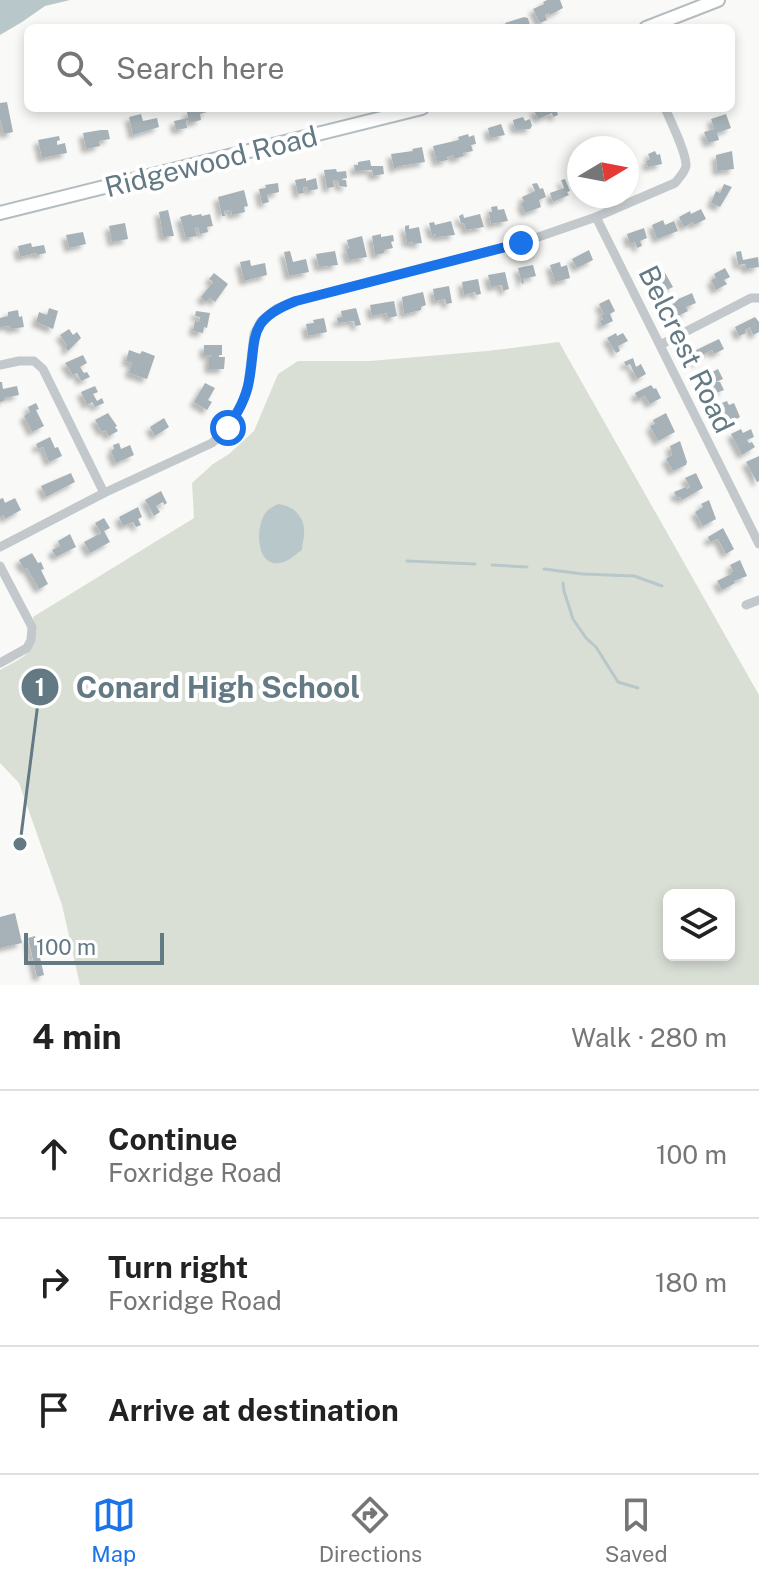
<!DOCTYPE html>
<html lang="en">
<head>
<meta charset="utf-8">
<style>
	body { margin:0; font-family:"Public Sans",sans-serif; background:#f2f2f2; color:#222 }
	.controls { position:absolute; right:24px; bottom:24px; display:grid; overflow:hidden; border-radius:12px; box-shadow:0 4px 12px #0003 }
	.controls button { width:72px; height:72px; display:grid; place-items:center; padding:0; border:0; border-bottom:2px solid #e0e0e0; background:#fff; color:#222; font:40px sans-serif }
	.compass { position:absolute; left:567px; top:136px; width:72px; height:72px; border-radius:50%; background:#fff; box-shadow:0 4px 12px #0003; rotate:80deg }
	.scale { position:absolute; left:24px; bottom:20px; width:140px; box-sizing:border-box; padding-left:8px; border:4px solid #637983; border-top:0; font-size:22px; line-height:28px; white-space:nowrap; color:#637983; -webkit-text-stroke:6px #fff; paint-order:stroke }
	.stop { position:absolute; width:24px; height:24px; margin:-18px; border:6px solid #1a73e8; border-radius:50%; background:#fff }
	.stop.end { background:#1a73e8; border-color:#fff; box-shadow:0 2px 8px #0008 }
	.list { margin:0; padding:0; list-style:none }
	h2 { display:flex; justify-content:space-between; align-items:center; height:104px; margin:0; padding:0 32px; font-size:34px }
	h2 small { font-size:26px; font-weight:400; color:#767676 }
	.list li { display:grid; grid-template-columns:52px 1fr auto; gap:24px; align-items:center; box-sizing:border-box; height:128px; padding:0 32px; border-top:2px solid #e0e0e0 }
	.list b { display:block; font-size:30px; white-space:nowrap }
	.list p { margin:0; font-size:26px; white-space:nowrap; color:#767676 }
	.list em { font-size:26px; font-style:normal; color:#767676 }
	.icon { flex:none; width:44px; height:44px; fill:none; stroke:currentColor; stroke-width:2; stroke-linecap:round; stroke-linejoin:round }
	.map { position:relative; flex:none; width:759px; height:985px; overflow:hidden }
	.search { position:absolute; background:#fff; box-shadow:0 4px 12px #0003; left:24px; right:24px; top:24px; height:88px; display:flex; align-items:center; gap:20px; box-sizing:border-box; padding:0 28px; border-radius:12px; color:#767676; font-size:30px }
	.sheet { height:488px; background:#fff }
	nav { display:flex; justify-content:space-around; align-items:center; box-sizing:border-box; height:112px; border-top:2px solid #e0e0e0; background:#fff; font-size:22px; color:#767676 }
	nav a { display:grid; justify-items:center; gap:4px }
	nav .on { color:#1a73e8 }
	.map>svg:first-child { display:block }
	.green { fill:#dadfd6; fill-rule:evenodd }
	.water { fill:#b8c7c9 }
	.lines { fill:none; stroke-linecap:round; stroke-linejoin:round }
	.stream { stroke:#b8c7c9; stroke-width:3 }
	.building { fill:#a6b2b7; filter:url(#shadow) }
	.secondary-casing { stroke:#b4bcc0; stroke-width:16 }
	.street { stroke:#c2c8cb; stroke-width:9 }
	.secondary { stroke:#fff; stroke-width:12 }
	.route { stroke:#1a73e8; stroke-width:10 }
	.labels { text-anchor:middle; dominant-baseline:central; stroke-width:8; stroke-linejoin:round; paint-order:stroke }
	.street-label { font-size:28px; fill:#637983; stroke:#fff }
	.leader { fill:none; stroke:#637983; stroke-width:3 }
	.callout-dot { fill:#637983; stroke:#fff; stroke-width:3 }
	.mark-label { font-size:24px; text-anchor:middle; font-weight:bold; fill:#fff }
	.callout-label { font-size:30px; text-anchor:middle; font-weight:bold; fill:#637983; stroke:#fff; stroke-width:8; stroke-linejoin:round; paint-order:stroke }
</style>
</head>
<body>
<div class="map">
<svg width="759" height="985" viewBox="0 0 759 985">
	<defs>
		<filter id="shadow"><feDropShadow dx="-4.5" dy="4.5" stdDeviation="2" flood-color="#0004"/></filter>
	</defs>
	<rect width="100%" height="100%" fill="#f9f9f7"/>
	<path class="green" d="M 559,342 L 759,695 L 759,985 L 80,985 L 62,905 L 19,783 L 0,763 L 0,670 C 26,656 42,651 33,617 L 194,518 L 192,483 L 213,464 L 229,454 L 254,431 L 278,374 L 298,361 L 370,361 L 487,351 ZM 669,895 L 729,895 L 729,955 L 669,955 Z"/>
	<g class="water">
		<polygon points="0,0 70,0 45,6 22,22 0,35"/>
		<path d="M 278,504 C 292,505 304,516 304,530 C 305,537 302,543 302,550 C 294,555 289,562 279,563 C 255,567 255,524 267,511 C 269,508 275,506 278,504 Z"/>
	</g>
	<g class="lines">
		<g class="stream">
			<polyline points="407,561 475,564"/>
			<polyline points="492,565 527,567"/>
			<polyline points="544,569 583,574 634,576 662,586"/>
			<polyline points="563,583 564,591 573,619 586,638 596,647 618,682 638,688"/>
		</g>
	</g>
	<g class="building">
		<polygon points="547,0 560,0 563,8 550,15 549,13 545,15 547,20 540,23 533,9 544,4 543,2"/>
		<polygon points="524,17 528,18 530,25 527,26 528,28 507,28 505,23"/>
		<polygon points="7,102 13,132 4,134 0,119 0,103"/>
		<polygon points="197,108 206,108 207,112 200,114 201,120 189,123 188,120 186,121 187,128 176,130 174,121 188,118 187,112 197,110"/>
		<polygon points="539,108 547,108 548,111 556,108 558,115 553,117 552,113 538,119 534,110"/>
		<polygon points="141,114 143,121 157,118 159,127 133,135 129,117"/>
		<polygon points="726,114 731,128 717,133 719,140 708,143 704,132 714,129 711,119"/>
		<polygon points="523,117 525,121 530,119 532,126 530,129 515,129 513,120"/>
		<polygon points="501,124 505,135 490,138 488,128"/>
		<polygon points="101,130 108,130 110,139 99,141 100,146 86,149 83,133"/>
		<polygon points="468,134 469,137 474,135 476,144 471,145 473,151 463,153 464,156 454,159 453,155 447,157 448,160 437,162 433,146 459,140 458,137"/>
		<polygon points="59,136 60,140 57,141 57,145 65,143 67,153 42,158 38,140"/>
		<polygon points="422,147 425,162 400,166 394,169 391,154 413,151 412,149"/>
		<polygon points="655,151 657,155 660,154 662,164 648,167 646,161 650,159 648,154"/>
		<polygon points="732,151 734,169 717,171 716,155"/>
		<polygon points="370,160 371,166 383,166 384,174 373,176 372,170 355,171 354,165 358,165 358,162"/>
		<polygon points="336,169 337,172 346,171 347,178 342,179 342,180 346,180 347,187 339,186 338,180 333,180 334,187 327,188 324,170"/>
		<polygon points="306,178 306,181 316,178 318,189 308,191 307,187 303,188 304,193 298,194 295,180"/>
		<polygon points="565,179 570,191 567,192 569,195 553,202 550,193 564,188 561,180"/>
		<polygon points="278,183 279,192 267,195 269,202 262,204 259,189 266,188 265,185"/>
		<polygon points="537,183 540,189 543,188 546,197 539,200 541,207 525,213 521,203 524,202 522,197 535,191 532,184"/>
		<polygon points="724,184 732,187 720,207 711,203 716,191 720,193"/>
		<polygon points="244,190 248,206 244,207 245,212 232,215 231,210 229,210 224,211 225,216 222,216 218,197"/>
		<polygon points="497,206 498,210 504,209 508,221 491,224 489,212 492,212 491,207"/>
		<polygon points="701,209 706,219 694,225 693,222 684,227 679,217 690,211 691,214"/>
		<polygon points="168,210 174,236 163,237 159,212"/>
		<polygon points="191,214 192,216 201,214 202,216 210,214 213,226 207,227 208,232 200,234 198,227 195,228 197,236 186,238 180,217"/>
		<polygon points="463,214 464,218 480,214 484,227 466,230 464,223 461,223 459,216"/>
		<polygon points="663,220 665,225 674,221 678,231 657,239 652,225"/>
		<polygon points="451,221 455,235 436,237 436,234 432,235 429,223 434,222 435,225"/>
		<polygon points="125,223 128,239 112,242 109,226"/>
		<polygon points="409,225 409,229 419,227 422,243 413,244 413,242 407,243 405,230 405,226"/>
		<polygon points="644,228 647,238 640,241 642,246 637,248 635,242 630,244 627,234"/>
		<polygon points="83,232 86,244 69,248 66,235"/>
		<polygon points="381,234 381,237 393,235 394,241 391,242 393,248 384,250 384,253 375,255 372,236"/>
		<polygon points="362,236 367,257 349,260 346,249 349,248 347,240"/>
		<polygon points="31,243 32,247 44,245 46,253 37,255 36,253 20,257 18,246"/>
		<polygon points="589,250 593,260 577,268 572,259"/>
		<polygon points="290,251 293,262 306,259 309,272 289,276 284,252"/>
		<polygon points="335,251 338,265 319,267 316,254"/>
		<polygon points="741,251 743,260 758,257 759,267 746,269 745,264 738,265 736,252"/>
		<polygon points="250,260 251,266 265,263 267,275 244,281 240,262"/>
		<polygon points="560,262 561,267 567,265 570,278 555,282 550,265"/>
		<polygon points="533,265 536,276 523,279 524,283 522,284 518,268"/>
		<polygon points="725,268 730,277 724,280 727,284 716,290 711,280 716,278 714,274"/>
		<polygon points="664,271 673,287 659,294 654,283 658,281 655,275"/>
		<polygon points="505,272 509,289 503,291 502,285 491,287 488,275"/>
		<polygon points="214,273 228,284 215,302 210,298 206,302 201,297 213,282 209,279"/>
		<polygon points="478,279 481,294 476,295 475,292 464,295 462,282"/>
		<polygon points="449,286 452,303 446,304 445,299 435,301 433,289"/>
		<polygon points="423,292 426,305 421,307 421,310 404,314 402,297"/>
		<polygon points="692,293 696,303 686,307 688,311 672,319 666,306 675,303 674,301"/>
		<polygon points="609,299 615,311 610,314 613,321 602,326 600,321 603,319 601,315 604,314 599,304"/>
		<polygon points="394,301 397,316 388,318 387,313 372,316 370,305"/>
		<polygon points="49,308 58,311 53,329 36,322 39,312 47,315"/>
		<polygon points="356,308 361,325 355,326 354,321 338,323 337,318 342,317 341,311"/>
		<polygon points="18,310 19,317 22,316 24,327 11,329 10,326 0,327 0,318 8,316 8,312"/>
		<polygon points="196,311 210,313 207,328 204,327 203,333 193,331 195,321 199,322 200,317 195,316"/>
		<polygon points="755,317 759,322 759,332 753,335 750,327 745,330 746,333 739,336 735,327"/>
		<polygon points="324,318 327,332 308,336 306,324 314,323 313,320"/>
		<polygon points="69,329 73,335 77,332 81,338 68,351 65,347 67,345 60,335"/>
		<polygon points="616,333 617,336 623,333 628,341 618,346 620,351 616,353 607,338"/>
		<polygon points="719,339 724,349 714,354 712,350 702,355 704,358 695,363 690,353"/>
		<polygon points="204,345 222,345 222,355 219,355 219,357 225,357 224,369 209,369 209,357 212,355 204,355"/>
		<polygon points="129,350 140,354 142,351 155,356 147,379 129,373 132,363 126,361"/>
		<polygon points="83,355 87,363 80,367 84,373 87,372 90,377 81,381 77,373 73,375 65,363"/>
		<polygon points="633,358 636,367 641,364 646,374 637,379 630,364 626,366 624,362"/>
		<polygon points="718,369 723,379 716,382 720,382 724,390 714,394 711,387 708,389 702,377"/>
		<polygon points="0,382 2,382 3,389 17,386 19,395 4,398 4,401 0,402"/>
		<polygon points="205,383 215,388 208,400 212,402 207,410 194,402"/>
		<polygon points="651,385 654,389 656,388 661,398 650,404 645,396 638,399 635,393"/>
		<polygon points="95,386 98,392 93,394 97,401 102,398 104,403 95,407 92,402 87,405 81,392"/>
		<polygon points="727,401 729,405 734,403 740,417 726,425 716,405"/>
		<polygon points="36,403 39,409 36,410 44,426 32,432 24,416 30,412 28,407"/>
		<polygon points="108,413 117,426 115,427 118,431 109,436 105,430 102,432 95,420"/>
		<polygon points="666,413 675,432 658,441 650,426 655,424 653,420"/>
		<polygon points="164,418 169,427 155,436 150,427"/>
		<polygon points="741,429 743,433 751,429 754,437 747,440 749,443 752,442 755,447 742,455 731,434"/>
		<polygon points="50,437 55,448 58,447 62,456 49,462 43,447 38,449 36,444"/>
		<polygon points="680,441 687,462 686,465 673,471 666,459 672,455 670,446"/>
		<polygon points="119,443 121,449 130,445 134,455 116,463 111,451 114,449 113,445"/>
		<polygon points="759,456 759,481 757,482 746,462"/>
		<polygon points="71,473 75,482 46,497 41,486"/>
		<polygon points="696,473 703,488 682,500 680,497 677,498 674,492 686,487 687,489 690,487 685,478"/>
		<polygon points="161,491 167,503 164,505 163,502 156,506 160,512 154,516 145,500"/>
		<polygon points="3,498 5,503 15,498 21,510 5,519 4,515 0,517 0,499"/>
		<polygon points="709,500 716,519 703,526 695,512 703,507 701,504"/>
		<polygon points="138,507 142,517 138,519 141,525 136,527 133,522 123,526 119,517"/>
		<polygon points="104,518 110,528 104,531 110,542 90,553 84,542 101,533 95,523"/>
		<polygon points="723,528 734,549 726,554 718,539 710,542 708,537"/>
		<polygon points="70,534 76,547 56,557 52,550 60,546 58,541"/>
		<polygon points="32,553 38,563 41,562 44,569 41,570 48,584 39,589 27,568 24,569 19,560"/>
		<polygon points="740,560 747,576 734,581 735,583 722,590 717,581 731,574 730,573 733,571 730,565"/>
		<polygon points="15,913 22,943 0,948 0,917"/>
		<polygon points="35,936 44,975 37,977 28,938"/>
	</g>
	<g class="lines">
		<g class="secondary-casing">
			<g id="secondary">
				<polyline points="646,28 718,0"/>
				<polyline points="0,213 422,108"/>
			</g>
		</g>
		<g class="street">
			<polyline points="596,217 759,544"/>
			<polyline points="660,345 751,298 759,298"/>
			<polyline points="0,365 19,361 34,361 43,369 104,493"/>
			<path d="M 0,547 L 104,493 L 212,443 L 228,428 L 241,406 L 248,385 L 254,334 L 261,321 L 276,309 L 296,301 L 521,243 L 596,217 L 675,183 C 679,178 685,172 686,166 C 687,154 670,120 665,108"/>
			<polyline points="0,566 32,627 31,640 27,648 0,663"/>
			<polyline points="746,605 759,600"/>
		</g>
		<use href="#secondary" class="secondary"/>
	</g>
	<g class="lines">
		<path class="route" d="M 228,428 C 237,413 246,399 249,381 C 257,337 246,320 296,301 L 521,243"/>
	</g>
	<g class="labels">
		<g class="street-label">
			<text transform="translate(211 161) rotate(-14)">Ridgewood Road</text>
			<text transform="translate(687 349) rotate(64)">Belcrest Road</text>
		</g>
	</g>
	<path class="leader" d="M20 844L40 687"/>
	<g class="callout-dot">
		<circle cx="20" cy="844" r="8"/>
		<circle cx="40" cy="687" r="20"/>
	</g>
	<g class="mark-label">
		<text x="40" y="696">1</text>
	</g>
	<g class="callout-label">
		<text x="218" y="698">Conard High School</text>
	</g>
</svg>
<div class="controls">
<button><svg class="icon" aria-label="layers" viewBox="0 0 24 24"><path d="M12 4l9 5-9 5-9-5zM3 14l9 5 9-5"/></svg></button>
</div>
<svg class="compass" viewBox="-18 -18 36 36"><path d="M0-13l5 13h-10z" fill="#e53935"/><path d="M0 13l5-13h-10z" fill="#767676"/></svg>
<div class="scale">100 m</div>
<div class="stop" style="left:228px;top:428px"></div>
<div class="stop end" style="left:521px;top:243px"></div>
<div class="search"><svg class="icon" aria-label="search" viewBox="0 0 24 24"><circle cx="10" cy="10" r="6"/><path d="M15 15l6 6"/></svg>Search here</div>
</div>
<section class="sheet">
<h2>4 min<small>Walk · 280 m</small></h2>
<ul class="list">
<li><svg class="icon" aria-label="ahead" viewBox="0 0 24 24"><path d="M12 20V5M6 11l6-6 6 6"/></svg><div><b>Continue</b><p>Foxridge Road</p></div><em>100 m</em></li>
<li><svg class="icon" aria-label="right" viewBox="0 0 24 24"><path d="M7 20v-9h11M14 6l5 5-5 5"/></svg><div><b>Turn right</b><p>Foxridge Road</p></div><em>180 m</em></li>
<li><svg class="icon" aria-label="arrive" viewBox="0 0 24 24"><path d="M6 21V4h12l-3 4 3 4H6"/></svg><div><b>Arrive at destination</b></div></li>
</ul>
</section>
<nav>
<a class="on"><svg class="icon" aria-label="map" viewBox="0 0 24 24"><path d="M3 6l6-2 6 2 6-2v14l-6 2-6-2-6 2zM9 4v14M15 6v14"/></svg>Map</a>
<a><svg class="icon" aria-label="directions" viewBox="0 0 24 24"><path d="M12 3l9 9-9 9-9-9zM9 14v-3h6M13 9l2 2-2 2"/></svg>Directions</a>
<a><svg class="icon" aria-label="saved" viewBox="0 0 24 24"><path d="M7 4h10v16l-5-4-5 4z"/></svg>Saved</a>
</nav>
</body>
</html>
